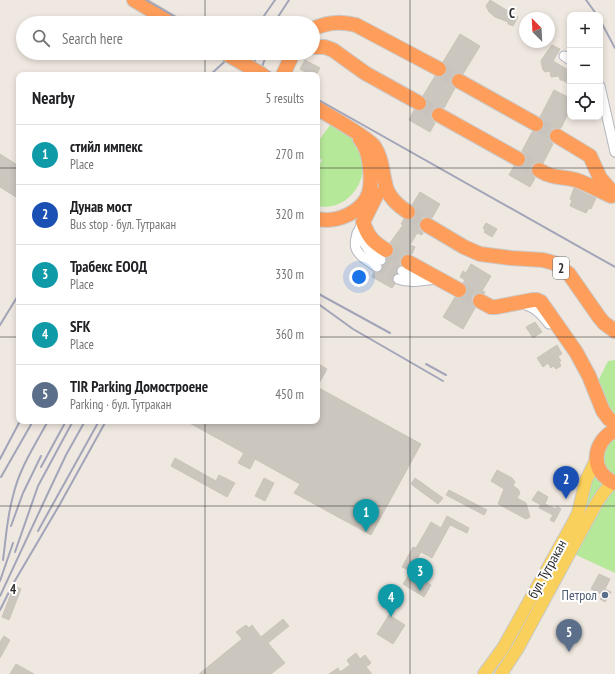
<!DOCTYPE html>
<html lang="en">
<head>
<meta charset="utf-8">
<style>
	body { margin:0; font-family:"PT Sans Narrow",sans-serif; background:#f2f2f2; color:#202124 }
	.controls { position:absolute; right:12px; top:12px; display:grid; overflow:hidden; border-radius:8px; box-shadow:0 2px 6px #0003 }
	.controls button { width:36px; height:36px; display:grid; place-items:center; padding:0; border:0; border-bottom:1px solid #e0e0e0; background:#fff; color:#202124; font:20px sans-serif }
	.compass { position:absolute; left:519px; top:12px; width:36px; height:36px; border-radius:50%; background:#fff; box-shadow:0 2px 6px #0003; rotate:336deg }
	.you { position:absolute; left:359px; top:277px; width:14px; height:14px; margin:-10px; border:3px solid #fff; border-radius:50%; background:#1a73e8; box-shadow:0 0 0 6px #1a73e833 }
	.badge { display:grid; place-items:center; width:26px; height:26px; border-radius:50%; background:#3d66ff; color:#fff; font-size:13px; font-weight:700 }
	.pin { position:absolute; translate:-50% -33px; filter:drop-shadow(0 1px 2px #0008) }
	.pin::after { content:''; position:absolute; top:21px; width:14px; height:12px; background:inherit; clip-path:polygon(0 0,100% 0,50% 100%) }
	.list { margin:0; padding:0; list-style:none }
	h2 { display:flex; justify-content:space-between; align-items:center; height:52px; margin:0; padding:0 16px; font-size:17px }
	h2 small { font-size:13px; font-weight:400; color:#757577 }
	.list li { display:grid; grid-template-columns:26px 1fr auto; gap:12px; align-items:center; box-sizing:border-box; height:60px; padding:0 16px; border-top:1px solid #e0e0e0 }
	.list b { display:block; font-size:15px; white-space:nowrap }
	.list p { margin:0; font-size:13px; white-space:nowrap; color:#757577 }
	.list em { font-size:13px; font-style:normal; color:#757577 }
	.icon { flex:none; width:22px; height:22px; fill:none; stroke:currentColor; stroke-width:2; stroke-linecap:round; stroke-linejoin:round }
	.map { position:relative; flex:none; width:615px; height:674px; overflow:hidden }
	.search { position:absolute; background:#fff; box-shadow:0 2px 6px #0003; left:16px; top:16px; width:304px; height:44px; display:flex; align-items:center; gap:10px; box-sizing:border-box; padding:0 14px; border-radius:22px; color:#757577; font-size:15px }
	.panel { position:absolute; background:#fff; box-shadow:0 2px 6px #0003; left:16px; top:72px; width:304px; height:352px; border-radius:8px }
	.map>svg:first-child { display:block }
	.green { fill:#b6e89a }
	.building { fill:#cbc6be; stroke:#cbc4b9 }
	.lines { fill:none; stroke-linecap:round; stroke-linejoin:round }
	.minor-tunnel { stroke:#c8c3bc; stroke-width:9; stroke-dasharray:9 4.5; stroke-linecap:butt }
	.highway-tunnel { stroke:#c8c3bc; stroke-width:14; stroke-dasharray:14 7; stroke-linecap:butt }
	.minor-casing { stroke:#b4b6c1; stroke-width:11 }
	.major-casing { stroke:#c9c9c9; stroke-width:14 }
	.highway-casing { stroke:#c9c9c9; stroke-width:16 }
	.minor { stroke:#fff; stroke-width:9 }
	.major { stroke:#f9d05b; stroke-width:12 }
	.highway { stroke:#ff9e5b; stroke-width:14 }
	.rail { stroke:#a2a5b9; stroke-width:2 }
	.highway-bridge-casing { stroke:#c9c9c9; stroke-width:16; stroke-linecap:butt }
	.highway-bridge { stroke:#ff9e5b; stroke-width:14 }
	.grid { fill:none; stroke:#2e2e2e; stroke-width:1; stroke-opacity:0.55 }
	.service-dot { fill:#5c6f8a; stroke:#fff; stroke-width:1.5 }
	.labels { text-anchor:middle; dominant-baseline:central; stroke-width:4; stroke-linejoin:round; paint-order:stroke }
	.shield { fill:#fff; stroke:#6d6d6d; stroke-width:1 }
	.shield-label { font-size:13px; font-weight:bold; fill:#2e2e2e }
	.street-label { font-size:14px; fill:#2e2e2e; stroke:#fff }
	.service-label { font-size:14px; fill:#4e5e75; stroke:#fff; text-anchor:end }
	.grid-label { font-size:13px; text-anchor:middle; font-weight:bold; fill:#2e2e2e; stroke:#fff; stroke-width:4; stroke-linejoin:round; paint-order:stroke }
</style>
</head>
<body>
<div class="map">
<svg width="615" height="674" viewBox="0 0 615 674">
	<rect width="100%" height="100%" fill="#efe8e0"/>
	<g class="green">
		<path d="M 330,125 C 337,128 344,131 350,135 C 380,161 356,214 317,206 L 317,170 L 322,160 L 318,157 L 317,159 L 317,143 Z"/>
		<polygon points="615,360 615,417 611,413 598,381 608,361"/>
		<polygon points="615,434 615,478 606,472 601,450"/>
		<polygon points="595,469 606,483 597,491 579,525"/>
		<polygon points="615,488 615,573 574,554 597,510"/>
	</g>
	<g class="building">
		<polygon points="490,0 518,17 513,26 508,24 508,22 495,17 489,12 486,6"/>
		<polygon points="460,34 480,46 463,74 458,73 452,77 451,82 455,88 444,108 438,107 432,111 431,116 432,120 435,123 430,132 409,120 414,110 420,111 426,107 427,102 426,98 423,96 435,76 440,77 446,73 447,68 443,62"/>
		<polygon points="552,45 560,49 553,61 570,71 570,84 562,80 560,80 559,76 551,77 550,71 545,72 543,70 541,62 542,59"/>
		<polygon points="305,60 320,68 316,75 306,75 307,73 300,69"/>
		<polygon points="554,90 570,98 570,110 561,128 553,128 550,132 549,140 553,144 543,163 539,162 535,163 531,166 532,174 535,178 530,187 509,175 514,166 518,167 522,166 526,163 525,155 522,151 532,132 540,131 544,128 543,120 540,117"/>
		<polygon points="0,154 19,166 19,199 0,187"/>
		<polygon points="574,188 596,198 591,209 589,208 586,213 570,206 572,200 570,199"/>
		<polygon points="420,192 440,204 432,218 428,217 423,217 420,221 419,229 423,233 422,235 417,233 410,245 415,247 412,254 404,255 401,258 400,262 400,265 397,268 397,273 392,278 392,281 395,284 392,288 372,277 374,272 379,272 382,271 383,266 386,263 387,258 390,257 393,254 394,246 390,243 403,225 401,224 404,219 411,220 415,216 416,209 412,205"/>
		<polygon points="486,223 497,229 492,237 484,232 485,230 483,228"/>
		<polygon points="471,264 491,276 482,291 485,292 484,294 480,293 476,294 472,297 472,302 475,308 463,329 443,317 455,297 459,298 463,297 467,294 466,286 463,283 465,280 460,277 463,271 466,273"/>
		<polygon points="535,322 542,332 533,338 526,327"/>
		<polygon points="557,345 562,354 558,356 561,361 559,362 561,366 556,369 553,366 551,368 548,363 543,367 537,358"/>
		<polygon points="317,363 327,369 317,387 421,444 371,535 294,493 300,484 255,459 250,469 238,463 244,453 186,421 317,421"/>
		<polygon points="175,458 216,481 219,475 235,483 227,497 171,466"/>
		<polygon points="497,470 512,478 515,482 513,486 518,489 520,493 517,498 526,503 530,517 526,519 498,504 504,489 491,481"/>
		<polygon points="264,478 274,483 265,501 255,496"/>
		<polygon points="415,478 443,498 438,504 411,484"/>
		<polygon points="449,490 487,510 484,515 446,495"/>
		<polygon points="538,491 548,497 545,504 556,509 557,506 561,509 554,522 550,520 553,515 539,508 541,505 532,500"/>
		<polygon points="447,516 469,528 467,533 450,525 432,558 421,552 410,571 402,567 413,547 416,548 431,522 441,528"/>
		<polygon points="410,573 431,585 424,597 403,584"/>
		<polygon points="599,574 610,579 605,589 611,592 605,602 600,599 603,595 591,589"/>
		<polygon points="14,586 21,589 9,620 2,617"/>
		<polygon points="389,615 405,625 393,644 377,634"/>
		<polygon points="283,619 289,626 268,643 285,663 271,674 199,674 242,639 236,632 246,625 249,628 252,625 261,637"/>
		<polygon points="4,636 10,640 0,658 0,642"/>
		<polygon points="356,653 360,659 365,655 371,663 366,667 372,674 329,674 338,668 340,672 350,665 347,660"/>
		<polygon points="16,664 34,674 10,674"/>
	</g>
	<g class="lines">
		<g class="minor-tunnel">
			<polyline points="381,260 402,271"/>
			<polyline points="377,267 398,279"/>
		</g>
		<g class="highway-tunnel">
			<polyline points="439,69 459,81"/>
			<polyline points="419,103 439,115"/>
			<polyline points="536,124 557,136"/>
			<polyline points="518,159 539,170"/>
			<polyline points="408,212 427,225"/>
			<polyline points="386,250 408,262"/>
			<polyline points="459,290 480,301"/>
		</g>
		<g class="minor-casing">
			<g id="minor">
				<polyline points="564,56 570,60"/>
				<polyline points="600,86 615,152"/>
				<path d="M 363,222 C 349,247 354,253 377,267"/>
				<polyline points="357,233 370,252 381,260"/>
				<polyline points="402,271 422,279"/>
				<path d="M 398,279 C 411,284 423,280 437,279"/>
				<path d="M 522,304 C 536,308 540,313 549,324"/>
			</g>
		</g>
		<g class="major-casing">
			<g id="major">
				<polyline points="484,674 503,648 573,523 578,513 586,480 597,458"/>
				<polyline points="501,674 518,648 596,504 604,492 613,482"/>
			</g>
		</g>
		<g class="highway-casing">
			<g id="highway">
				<polyline points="134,0 173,23"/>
				<path d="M 313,29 C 327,22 341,21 356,25 L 439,69"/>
				<polyline points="313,47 325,47 333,50 365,73 419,103"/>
				<polyline points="283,75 293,53"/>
				<polyline points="459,81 536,124"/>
				<path d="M 317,108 C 329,116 366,136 374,146 C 383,159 382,175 387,190 C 391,199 400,207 408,212"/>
				<polyline points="439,115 518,159"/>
				<polyline points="557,136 590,156 600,178 615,195"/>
				<path d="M 539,170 C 553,179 561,176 576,180 C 588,184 600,191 611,196"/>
				<path d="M 377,194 L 363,222 C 368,237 373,242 386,250"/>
				<path d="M 317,219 C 336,223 362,213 369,193 C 371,185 371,177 370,168 C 369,158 367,147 360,139"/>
				<polyline points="427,225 464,247 480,254 511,258 543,260 554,263 569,274 599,317 604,323 615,331"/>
				<polyline points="408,262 459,290"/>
				<polyline points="480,301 491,307 496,307 533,300 537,300 541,302 576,352 589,376 603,411 609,419 615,423"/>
				<path d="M 615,430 C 592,442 589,472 615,483"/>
			</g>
		</g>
		<use href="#minor" class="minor"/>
		<use href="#major" class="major"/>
		<use href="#highway" class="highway"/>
		<g class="rail">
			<polyline points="146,0 186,23"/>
			<polyline points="586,0 597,15"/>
			<polyline points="600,20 615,48"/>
			<polyline points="259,23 275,0"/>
			<polyline points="274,23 289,0"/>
			<polyline points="285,23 289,17"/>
			<polyline points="237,53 275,75"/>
			<polyline points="210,75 234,53"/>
			<polyline points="249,75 258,53"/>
			<polyline points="259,75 267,53"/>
			<polyline points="317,99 615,267"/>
			<polyline points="317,293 390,333"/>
			<polyline points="317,303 353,329 443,381"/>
			<polyline points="0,325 19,294"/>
			<polyline points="426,364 446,375"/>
			<polyline points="0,459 20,421"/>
			<polyline points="41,467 66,421"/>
			<polyline points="1,477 33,421"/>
			<polyline points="11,526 23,493 41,456"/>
			<polyline points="38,531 99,421"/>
			<polyline points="15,552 38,486 73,421"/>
			<path d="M 3,560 C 6,538 7,517 13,496 C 19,469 35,445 48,421"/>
			<polyline points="0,581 13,543"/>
			<polyline points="0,596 49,491 66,455 85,421"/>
			<polyline points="0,610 13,584 60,504 106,421"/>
		</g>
		<g class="highway-bridge-casing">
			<polyline id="highway-bridge" points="225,53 263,75"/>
		</g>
		<use href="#highway-bridge" class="highway-bridge"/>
	</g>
	<path class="grid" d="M 205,0 L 205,23M 410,0 L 410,674M 205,53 L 205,75M 0,168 L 19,168M 317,168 L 615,168M 0,337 L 19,337M 317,337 L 615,337M 205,421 L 205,674M 0,506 L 615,506"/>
	<circle class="service-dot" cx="605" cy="595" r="4"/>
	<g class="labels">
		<rect class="shield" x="553" y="257" width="16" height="22" rx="3"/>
		<g class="shield-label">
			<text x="561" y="268">2</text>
		</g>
		<g class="street-label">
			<text transform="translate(547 569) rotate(-61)">бул. Тутракан</text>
		</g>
		<g class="service-label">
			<text x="597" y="595">Петрол</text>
		</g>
	</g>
	<g class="grid-label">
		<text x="512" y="18">C</text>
		<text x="13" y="594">4</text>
	</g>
</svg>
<div class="controls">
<button>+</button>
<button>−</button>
<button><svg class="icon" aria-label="locate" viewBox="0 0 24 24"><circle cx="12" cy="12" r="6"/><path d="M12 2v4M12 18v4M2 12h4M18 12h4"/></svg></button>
</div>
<svg class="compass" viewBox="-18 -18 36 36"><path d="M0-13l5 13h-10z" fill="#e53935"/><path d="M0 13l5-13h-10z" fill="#757577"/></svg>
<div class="you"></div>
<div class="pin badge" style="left:366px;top:532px;background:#0f9aa8">1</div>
<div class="pin badge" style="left:566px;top:499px;background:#1a4fb4">2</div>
<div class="pin badge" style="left:420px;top:591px;background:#0f9aa8">3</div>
<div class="pin badge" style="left:391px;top:617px;background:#0f9aa8">4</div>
<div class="pin badge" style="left:569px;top:652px;background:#5c6f8a">5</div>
<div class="search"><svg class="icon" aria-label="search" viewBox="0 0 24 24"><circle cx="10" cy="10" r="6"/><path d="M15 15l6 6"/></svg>Search here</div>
<section class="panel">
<h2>Nearby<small>5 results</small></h2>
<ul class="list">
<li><span class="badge" style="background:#0f9aa8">1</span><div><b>стийл импекс</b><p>Place</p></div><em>270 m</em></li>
<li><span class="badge" style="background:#1a4fb4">2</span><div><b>Дунав мост</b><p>Bus stop · бул. Тутракан</p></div><em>320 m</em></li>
<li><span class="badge" style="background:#0f9aa8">3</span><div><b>Трабекс ЕООД</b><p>Place</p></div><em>330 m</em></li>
<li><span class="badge" style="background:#0f9aa8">4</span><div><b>SFK</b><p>Place</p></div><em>360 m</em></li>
<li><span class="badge" style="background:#5c6f8a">5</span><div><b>TIR Parking Домостроене</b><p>Parking · бул. Тутракан</p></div><em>450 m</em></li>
</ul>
</section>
</div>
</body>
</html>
